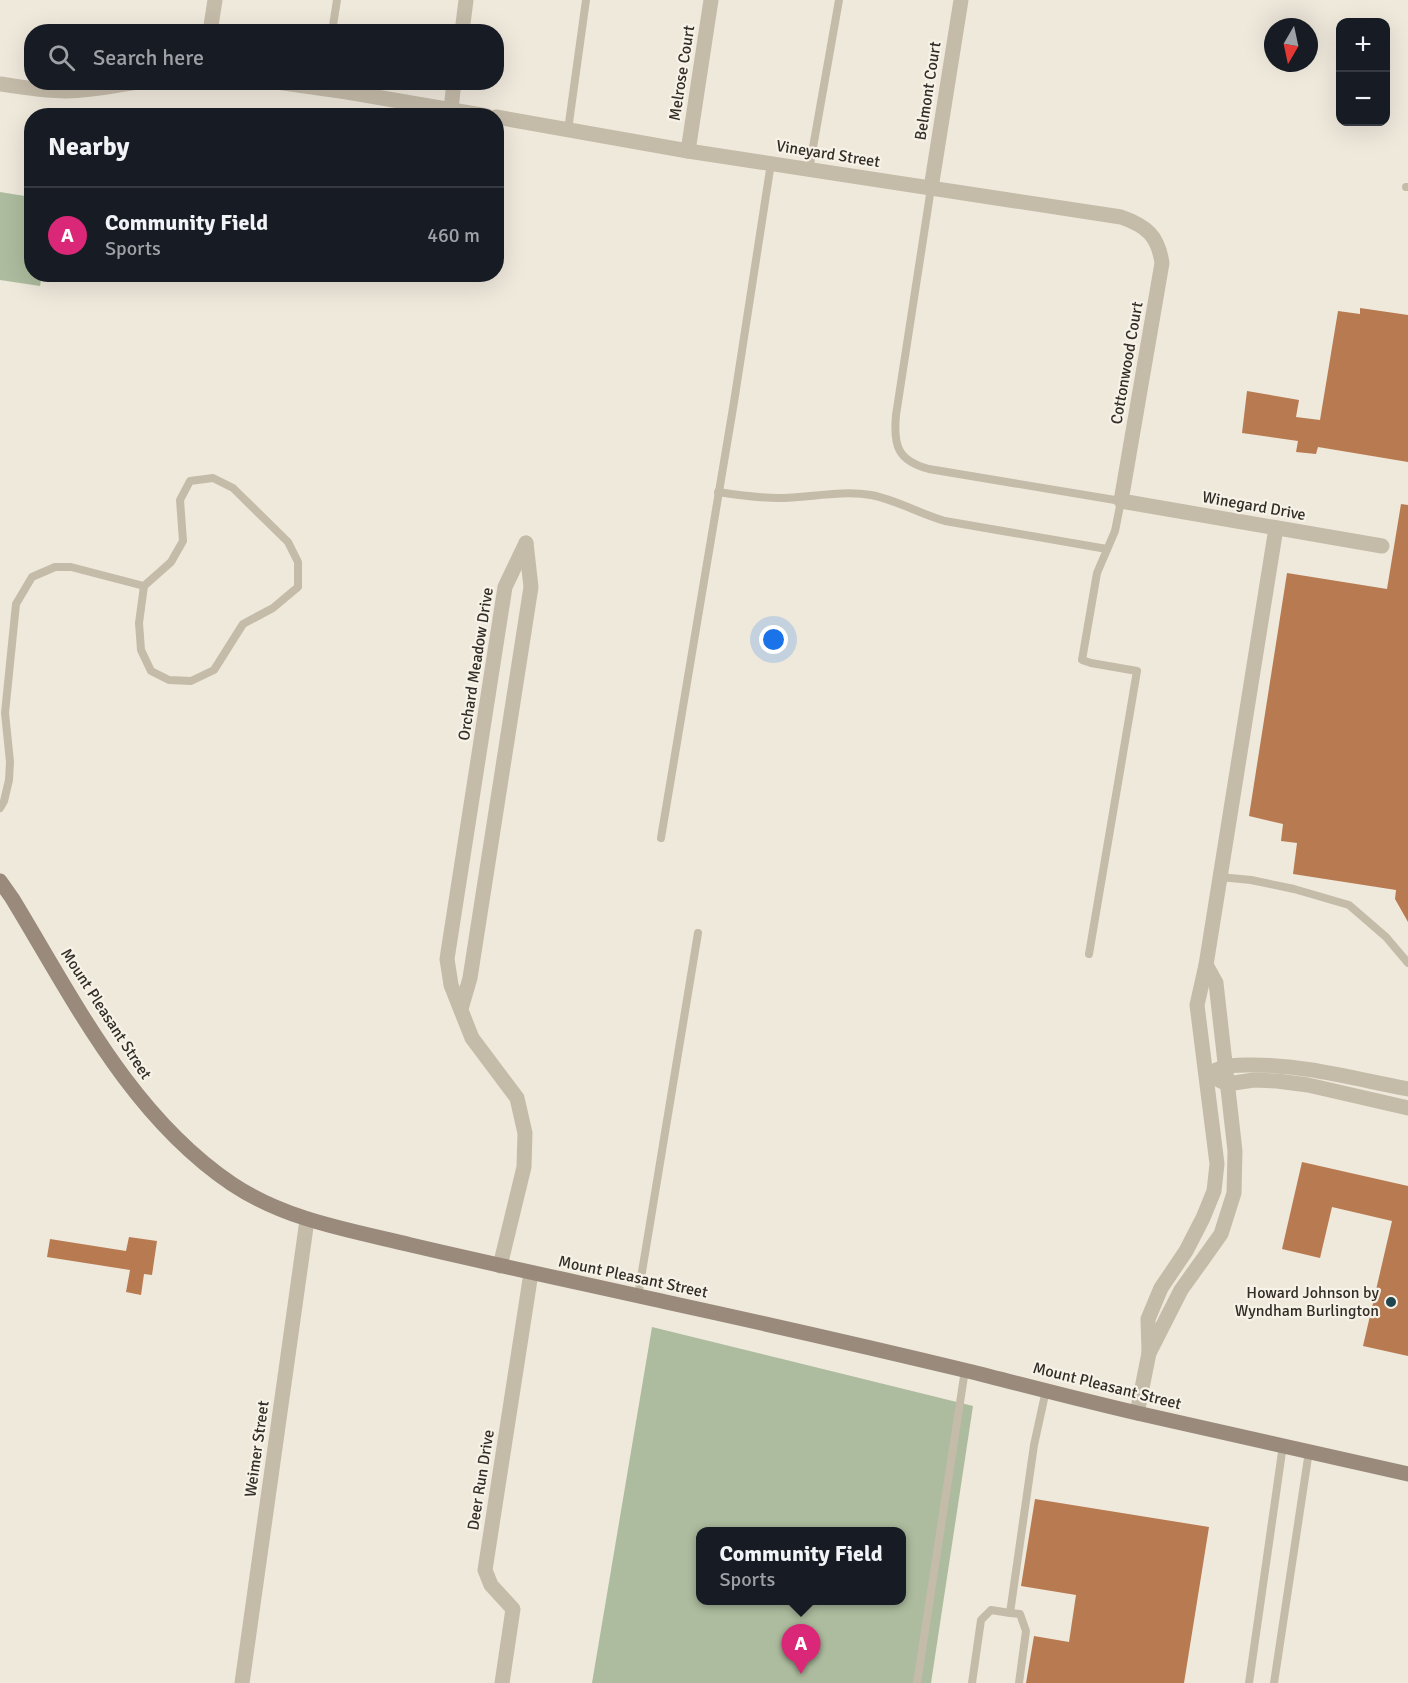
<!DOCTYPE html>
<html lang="en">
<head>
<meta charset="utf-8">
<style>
	body { margin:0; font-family:Signika,sans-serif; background:#242831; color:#f1f3f6 }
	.controls { position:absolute; right:18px; top:18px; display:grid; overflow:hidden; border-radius:12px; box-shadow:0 6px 24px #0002 }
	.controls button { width:54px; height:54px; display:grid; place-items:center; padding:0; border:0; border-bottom:2px solid #363941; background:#171b24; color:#f1f3f6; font:30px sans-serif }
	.compass { position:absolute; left:1264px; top:18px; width:54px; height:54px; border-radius:50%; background:#171b24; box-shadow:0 6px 24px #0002; rotate:189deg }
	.you { position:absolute; left:774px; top:640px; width:21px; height:21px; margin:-15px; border:4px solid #fff; border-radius:50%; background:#1a73e8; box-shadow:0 0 0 9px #1a73e833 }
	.badge { display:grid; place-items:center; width:39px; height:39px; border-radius:50%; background:#db2777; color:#fff; font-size:20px; font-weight:700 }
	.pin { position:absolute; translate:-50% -50px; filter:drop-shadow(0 2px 3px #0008) }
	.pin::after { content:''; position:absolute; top:32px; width:21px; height:18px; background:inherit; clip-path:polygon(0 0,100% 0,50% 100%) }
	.popup { position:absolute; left:696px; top:1527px; width:210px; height:78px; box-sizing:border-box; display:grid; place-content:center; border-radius:12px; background:#171b24; filter:drop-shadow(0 2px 4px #0005); font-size:20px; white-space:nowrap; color:#9ea1a6 }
	.popup b { font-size:22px; color:#f1f3f6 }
	.popup::after { content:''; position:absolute; left:50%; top:100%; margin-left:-12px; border:12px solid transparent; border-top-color:#171b24 }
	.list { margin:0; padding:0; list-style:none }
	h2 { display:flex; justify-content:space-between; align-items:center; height:78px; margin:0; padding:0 24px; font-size:26px }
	h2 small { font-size:20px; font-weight:400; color:#9ea1a6 }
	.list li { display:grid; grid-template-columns:39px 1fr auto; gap:18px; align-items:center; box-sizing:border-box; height:96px; padding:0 24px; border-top:2px solid #363941 }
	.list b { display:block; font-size:22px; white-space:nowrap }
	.list p { margin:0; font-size:20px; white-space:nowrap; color:#9ea1a6 }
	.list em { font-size:20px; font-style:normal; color:#9ea1a6 }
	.icon { flex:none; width:33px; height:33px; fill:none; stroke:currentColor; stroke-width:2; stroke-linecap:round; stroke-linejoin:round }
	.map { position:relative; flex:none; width:1408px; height:1683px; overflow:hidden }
	.search { position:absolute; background:#171b24; box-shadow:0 6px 24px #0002; left:24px; top:24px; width:480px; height:66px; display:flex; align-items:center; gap:15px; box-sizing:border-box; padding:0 21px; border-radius:24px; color:#9ea1a6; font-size:22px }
	.panel { position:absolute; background:#171b24; box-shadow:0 6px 24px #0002; left:24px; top:108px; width:480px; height:174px; border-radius:24px }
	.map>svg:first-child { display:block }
	.green { fill:#adbc9e; fill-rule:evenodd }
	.building { fill:#b87a51 }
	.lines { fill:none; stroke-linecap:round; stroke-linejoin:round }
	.lane { stroke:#c5bba9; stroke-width:8 }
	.street { stroke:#c5bba9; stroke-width:15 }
	.secondary { stroke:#998a7b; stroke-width:15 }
	.poi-dot { fill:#224650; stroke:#f7f2e7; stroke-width:2 }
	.labels { text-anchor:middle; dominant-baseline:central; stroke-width:4.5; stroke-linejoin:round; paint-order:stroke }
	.street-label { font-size:16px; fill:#332d28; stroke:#f7f2e7 }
	.poi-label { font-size:16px; fill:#332d28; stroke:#f7f2e7; text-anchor:end }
</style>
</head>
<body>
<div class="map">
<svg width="1408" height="1683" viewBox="0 0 1408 1683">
	<rect width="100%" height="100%" fill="#efe9dc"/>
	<g class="green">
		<polygon points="0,192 31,197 32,274 42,275 40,286 0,280"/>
		<path d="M 652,1327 L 973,1406 L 931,1683 L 592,1683 ZM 700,1532 L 902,1532 L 902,1600 L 700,1600 Z"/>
	</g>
	<g class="building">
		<polygon points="1360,308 1408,315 1408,462 1318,447 1316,454 1296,452 1298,441 1242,433 1247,391 1299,400 1296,417 1320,420 1338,311 1360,314"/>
		<polygon points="1401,504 1408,505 1408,922 1395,899 1396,890 1293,874 1297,843 1281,841 1283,824 1249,816 1287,573 1387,589"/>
		<polygon points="1302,1162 1408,1186 1408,1356 1363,1346 1392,1221 1332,1207 1320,1258 1282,1249"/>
		<polygon points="129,1237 157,1241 152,1275 144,1274 141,1295 126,1292 130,1270 47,1257 50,1239 126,1251"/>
		<polygon points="1035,1499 1209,1527 1184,1683 1026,1683 1034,1636 1069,1642 1076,1595 1021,1586"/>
	</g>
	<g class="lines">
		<g class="lane">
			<polyline points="332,32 337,0"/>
			<polyline points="568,130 586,0"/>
			<polyline points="809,170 839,0"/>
			<polyline points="1406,187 1408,187"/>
			<path d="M 931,188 L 896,415 C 893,446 898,461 929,469 L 1121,501 L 1115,531 L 1097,573 L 1082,660 L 1091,663 L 1137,671 L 1089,954"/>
			<polygon points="213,478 233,488 288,542 298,562 298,587 273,608 243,624 214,670 191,681 169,680 151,671 141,650 139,623 144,586 171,562 183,541 180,500 190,481"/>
			<path d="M 718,492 C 738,495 758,498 778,498 C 808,498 841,490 871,495 C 897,500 920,514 945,521 L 1107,549"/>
			<polyline points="0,808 4,801 9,780 10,762 5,713 16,604 32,577 55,567 71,567 144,586"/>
			<polyline points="661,838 734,402 771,163"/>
			<polyline points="1220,877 1251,880 1294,889 1349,905 1386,937 1408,963"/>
			<polyline points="638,1296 698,933"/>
			<polyline points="1010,1613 1020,1614 1026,1631 1019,1683"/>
			<polyline points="917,1683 965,1370"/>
			<polyline points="972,1683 981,1620 991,1610 1010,1613 1034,1445 1046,1390"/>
			<polyline points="1249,1683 1283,1445"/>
			<polyline points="1274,1683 1309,1451"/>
		</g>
		<g class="street">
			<polyline points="210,32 215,0"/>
			<polyline points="462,32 466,0"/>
			<polyline points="277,82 347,92 487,116"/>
			<path d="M 0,84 C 22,87 44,91 66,91 C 90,91 114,86 137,82"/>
			<polyline points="451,109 454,82"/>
			<path d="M 496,117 L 688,151 L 1121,217 C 1147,226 1158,236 1162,263 L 1121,501 L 1382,546"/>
			<polyline points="688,151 711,0"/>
			<polyline points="931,188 961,0"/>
			<polyline points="461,1009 470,978 531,587 526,543"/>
			<path d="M 1216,1070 C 1227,1065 1236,1065 1248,1065 C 1302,1064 1355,1079 1408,1089"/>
			<polyline points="1219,1080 1227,1084 1254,1080 1277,1081 1308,1085 1408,1108"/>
			<polyline points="500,1266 524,1167 525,1133 517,1098 472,1038 451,985 447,959 505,587 526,543"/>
			<polyline points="1149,1353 1181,1290 1221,1234 1234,1193 1235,1151 1216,983 1206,965"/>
			<polyline points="1137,1413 1149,1353 1148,1319 1161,1288 1186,1251 1203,1218 1214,1191 1217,1164 1197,1005 1206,965 1276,528"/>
			<polyline points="242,1683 307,1220"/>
			<polyline points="502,1683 513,1609 491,1585 485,1570 531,1273"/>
		</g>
		<path class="secondary" d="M 0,881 L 12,898 C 74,1000 130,1115 232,1184 C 286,1220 349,1230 411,1245 C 496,1265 581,1283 666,1302 C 767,1324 868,1347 968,1371 C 1024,1385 1081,1400 1137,1413 C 1227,1434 1318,1453 1408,1474"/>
	</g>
	<circle class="poi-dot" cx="1391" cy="1302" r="6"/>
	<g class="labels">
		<g class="street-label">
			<text transform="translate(682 73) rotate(-81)">Melrose Court</text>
			<text transform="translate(928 91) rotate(-81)">Belmont Court</text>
			<text transform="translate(828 154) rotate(9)">Vineyard Street</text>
			<text transform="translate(1127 363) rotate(-80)">Cottonwood Court</text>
			<text transform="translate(1254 506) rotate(10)">Winegard Drive</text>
			<text transform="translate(476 664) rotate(-81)">Orchard Meadow Drive</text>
			<text transform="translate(106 1014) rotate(57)">Mount Pleasant Street</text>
			<text transform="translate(633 1277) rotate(12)">Mount Pleasant Street</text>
			<text transform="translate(1107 1386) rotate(14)">Mount Pleasant Street</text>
			<text transform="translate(257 1449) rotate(-82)">Weimer Street</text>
			<text transform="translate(481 1480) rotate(-81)">Deer Run Drive</text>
		</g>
		<g class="poi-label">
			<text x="1379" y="1293">Howard Johnson by<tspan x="1379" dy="18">Wyndham Burlington</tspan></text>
		</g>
	</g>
</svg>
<div class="controls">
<button>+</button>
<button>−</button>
</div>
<svg class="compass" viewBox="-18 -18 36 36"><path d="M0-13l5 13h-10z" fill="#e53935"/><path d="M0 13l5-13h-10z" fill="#9ea1a6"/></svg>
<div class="you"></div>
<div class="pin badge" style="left:801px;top:1674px">A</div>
<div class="popup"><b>Community Field</b>Sports</div>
<div class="search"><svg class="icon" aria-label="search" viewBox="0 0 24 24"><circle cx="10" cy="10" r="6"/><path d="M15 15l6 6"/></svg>Search here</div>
<section class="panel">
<h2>Nearby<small></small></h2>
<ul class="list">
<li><span class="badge">A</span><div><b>Community Field</b><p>Sports</p></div><em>460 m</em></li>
</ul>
</section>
</div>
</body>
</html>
